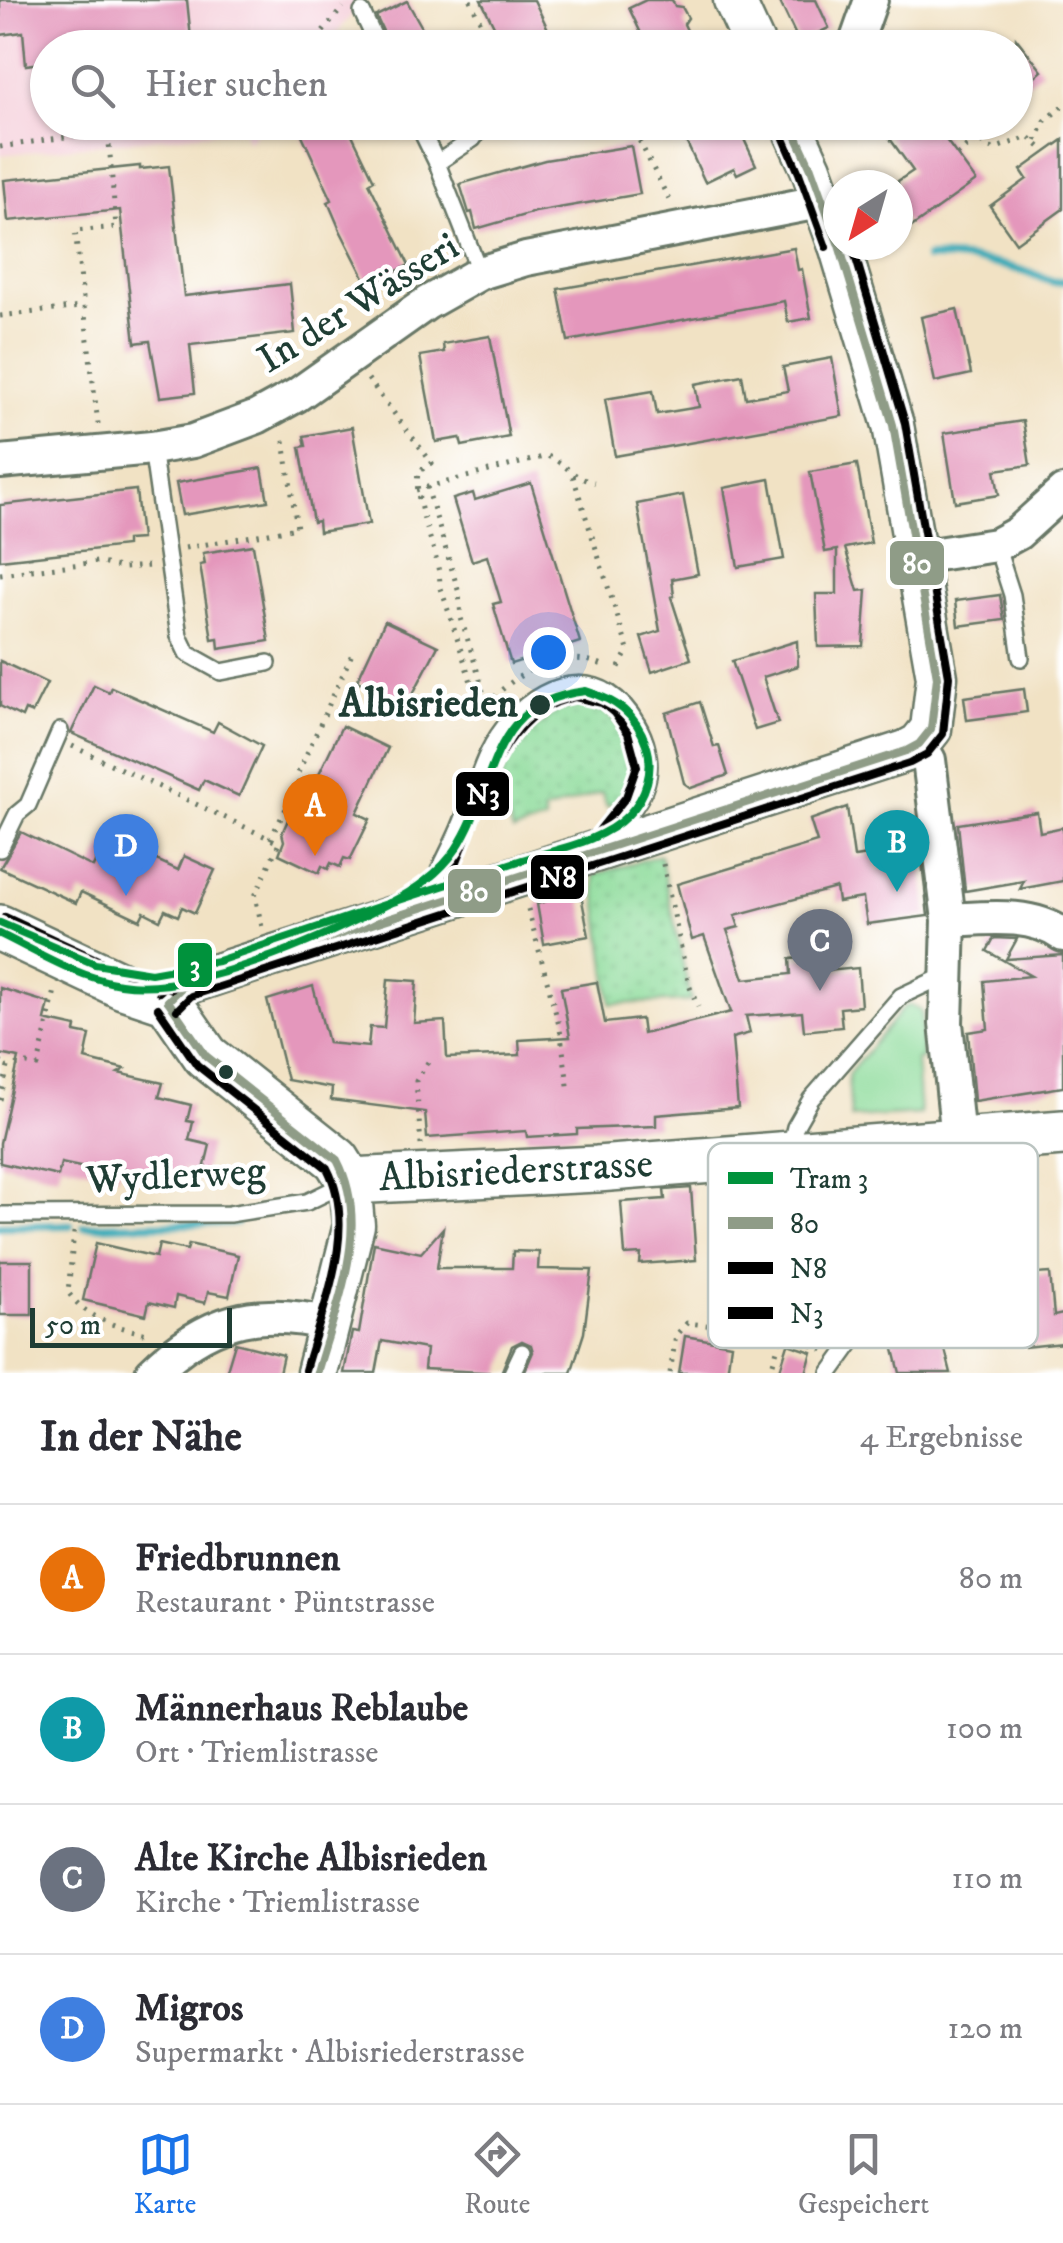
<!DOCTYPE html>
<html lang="de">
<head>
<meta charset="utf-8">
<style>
	body { margin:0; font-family:"IM FELL DW Pica",serif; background:#f2f2f3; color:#2b2b33 }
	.compass { position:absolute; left:823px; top:170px; width:90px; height:90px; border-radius:50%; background:#fff; box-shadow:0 2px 8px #0004; rotate:217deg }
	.scale { position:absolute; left:30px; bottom:25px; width:202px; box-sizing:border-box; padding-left:10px; border:5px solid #1f3d34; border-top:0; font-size:28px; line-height:35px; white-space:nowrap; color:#1f3d34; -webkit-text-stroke:8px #fff; paint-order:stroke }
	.you { position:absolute; left:548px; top:652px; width:35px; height:35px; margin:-25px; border:8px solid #fff; border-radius:50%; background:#1a73e8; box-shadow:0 0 0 15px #1a73e833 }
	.badge { display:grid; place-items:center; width:65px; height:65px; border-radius:50%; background:#1a73e8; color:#fff; font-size:32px; font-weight:700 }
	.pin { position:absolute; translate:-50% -82px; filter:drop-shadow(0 2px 5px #0008) }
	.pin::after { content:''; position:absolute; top:52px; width:35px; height:30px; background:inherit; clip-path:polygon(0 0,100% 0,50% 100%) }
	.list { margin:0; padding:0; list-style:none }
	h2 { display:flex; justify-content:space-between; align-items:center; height:130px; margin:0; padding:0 40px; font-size:42px }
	h2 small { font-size:32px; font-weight:400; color:#7c7c81 }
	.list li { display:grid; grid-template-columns:65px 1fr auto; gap:30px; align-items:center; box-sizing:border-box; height:150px; padding:0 40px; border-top:2px solid #e1e1e2 }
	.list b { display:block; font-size:38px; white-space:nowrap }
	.list p { margin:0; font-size:32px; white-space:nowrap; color:#7c7c81 }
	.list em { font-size:32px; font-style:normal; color:#7c7c81 }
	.icon { flex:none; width:55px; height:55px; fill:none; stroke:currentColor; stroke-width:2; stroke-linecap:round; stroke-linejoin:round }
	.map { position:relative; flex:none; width:1063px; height:1373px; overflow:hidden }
	.search { position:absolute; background:#fff; box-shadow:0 2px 8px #0004; left:30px; right:30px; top:30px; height:110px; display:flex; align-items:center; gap:25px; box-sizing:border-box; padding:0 35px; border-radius:55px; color:#7c7c81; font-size:38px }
	.sheet { height:730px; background:#fff }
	nav { display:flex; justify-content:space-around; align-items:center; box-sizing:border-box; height:140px; border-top:2px solid #e1e1e2; background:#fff; font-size:28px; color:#7c7c81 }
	nav a { display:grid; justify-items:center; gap:5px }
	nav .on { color:#1a73e8 }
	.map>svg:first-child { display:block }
	.built { fill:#f5cfda }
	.grass { fill:#8cdb9a; stroke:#568c67; stroke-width:2.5 }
	.garden { fill:url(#garden-dots); stroke:#568c67; stroke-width:2.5 }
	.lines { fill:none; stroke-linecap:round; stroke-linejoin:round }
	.stream { stroke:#3babb8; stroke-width:8 }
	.building { fill:#e497bc }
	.service-casing { stroke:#687766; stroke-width:20 }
	.minor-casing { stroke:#687766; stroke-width:38 }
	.tertiary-casing { stroke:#687766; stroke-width:45 }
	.secondary-casing { stroke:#687766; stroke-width:50 }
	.path { stroke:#687766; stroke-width:5; stroke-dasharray:2.5 8; stroke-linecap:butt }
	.service { stroke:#fff; stroke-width:15 }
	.minor { stroke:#fff; stroke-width:32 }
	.tertiary { stroke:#fff; stroke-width:40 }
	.secondary { stroke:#fff; stroke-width:45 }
	.bus-1-casing { stroke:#fff; stroke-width:15 }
	.bus-2-casing { stroke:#fff; stroke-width:15 }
	.bus-3-casing { stroke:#fff; stroke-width:15 }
	.bus-1 { stroke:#8f9c87; stroke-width:8 }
	.bus-2 { stroke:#000; stroke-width:8 }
	.bus-3 { stroke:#000; stroke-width:8 }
	.tram-1-casing { stroke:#fff; stroke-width:15 }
	.tram-1 { stroke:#00923c; stroke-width:8 }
	.stop-dot { fill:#1f3d34; stroke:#fff; stroke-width:4 }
	.labels { text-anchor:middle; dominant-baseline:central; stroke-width:9; stroke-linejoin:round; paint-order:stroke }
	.street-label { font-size:40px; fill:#1f3d34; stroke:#fff }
	.stop-label { font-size:40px; font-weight:bold; fill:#1f3d34; stroke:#fff; text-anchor:end }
	.key { fill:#fff; stroke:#bcc5c2; stroke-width:2.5 }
	.key-label { font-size:28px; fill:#1f3d34 }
	.line-badge { stroke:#fff; stroke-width:4 }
	.badge-label { font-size:28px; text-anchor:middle; font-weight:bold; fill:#fff }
</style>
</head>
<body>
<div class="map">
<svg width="1063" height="1373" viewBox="0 0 1063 1373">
	<defs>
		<pattern id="garden-dots" width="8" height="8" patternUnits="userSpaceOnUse" patternTransform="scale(2.5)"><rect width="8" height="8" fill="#8cdb9a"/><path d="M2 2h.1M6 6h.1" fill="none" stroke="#78bd85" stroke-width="1.8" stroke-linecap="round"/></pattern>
	</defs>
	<rect width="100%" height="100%" fill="#fff"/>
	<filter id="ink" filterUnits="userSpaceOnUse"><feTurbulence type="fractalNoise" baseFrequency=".01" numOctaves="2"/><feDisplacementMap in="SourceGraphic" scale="20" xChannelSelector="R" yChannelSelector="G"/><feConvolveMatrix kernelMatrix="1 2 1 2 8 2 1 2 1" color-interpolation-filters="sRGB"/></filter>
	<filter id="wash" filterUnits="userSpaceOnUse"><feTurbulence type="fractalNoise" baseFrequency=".0048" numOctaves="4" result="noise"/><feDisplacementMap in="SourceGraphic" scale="40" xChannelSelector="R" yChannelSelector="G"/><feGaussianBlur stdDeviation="2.25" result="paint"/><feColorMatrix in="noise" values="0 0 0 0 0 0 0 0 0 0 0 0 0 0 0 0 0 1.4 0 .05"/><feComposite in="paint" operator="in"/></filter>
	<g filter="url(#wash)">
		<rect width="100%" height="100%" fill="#f1e2c4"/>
		<polygon class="built" points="0,0 364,0 325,47 48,48 48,122 264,123 248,142 243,129 0,155"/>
		<polygon class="grass" points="911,1005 919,1009 922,1015 922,1059 916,1060 920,1114 851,1118 848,1075 904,1007"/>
		<g class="garden">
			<path d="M 588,704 C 632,718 658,786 607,806 L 602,792 L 543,812 L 545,821 L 513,832 L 498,787 L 508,761 L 530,733 L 556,710 Z"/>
			<polygon points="660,855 691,1001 611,1004 594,875"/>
		</g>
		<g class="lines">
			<g class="stream">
				<path d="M 927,258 C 971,256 1012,265 1054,282 L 1063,281"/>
				<polyline points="0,1226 70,1225"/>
				<polyline points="84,1226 236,1223"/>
			</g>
		</g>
		<g id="blocks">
			<g class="building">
				<polygon points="0,0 187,0 192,48 48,48 48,62 26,65 23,32 0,35"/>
				<polygon points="481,0 534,0 557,48 505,48"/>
				<polygon points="646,0 672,0 675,6 682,7 688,18 684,24 692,41 678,48 648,48 629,8"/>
				<polygon points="779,0 816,0 829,28 799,42"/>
				<polygon points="407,1 429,40 430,48 390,46 376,16"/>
				<polygon points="1016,38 1042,71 1016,93"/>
				<polygon points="296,122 346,122 374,180 369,183 409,265 368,285 340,230 328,202 332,200"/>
				<polygon points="677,122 736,122 756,165 737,174 734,168 705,182"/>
				<polygon points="878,122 933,122 976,181 910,228 898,211 898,181 913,171"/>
				<polygon points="1063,140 1063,209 1016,243 990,206 1027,179 1021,170"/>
				<polygon points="631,146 640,194 535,212 476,229 472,212 469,213 460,184 545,160"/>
				<polygon points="140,166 140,169 169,166 184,296 290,284 295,333 190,345 195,393 160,397 150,341 135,343 120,210 8,221 4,180"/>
				<polygon points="794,248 798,270 802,269 811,318 788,322 784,301 568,341 558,289"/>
				<polygon points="957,309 971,374 935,382 921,317"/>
				<polygon points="490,336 509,437 462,446 460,438 436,442 420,356 444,352 443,344"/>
				<polygon points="832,358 842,416 615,456 605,399 653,391 657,414 699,407 695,384 742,375 746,398 788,391 783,367"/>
				<polygon points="1023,421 1030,465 995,470 999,495 955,502 944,433"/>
				<polygon points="352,427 369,524 319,532 318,521 313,522 300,447 306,446 304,436"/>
				<polygon points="857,464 871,543 845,548 858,591 867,590 863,646 818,647 816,594 837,594 837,550 825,552 810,472"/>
				<polygon points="262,468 268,501 182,515 176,483"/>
				<polygon points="770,479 784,559 738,567 724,488"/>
				<polygon points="531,483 580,642 511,664 493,604 501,602 487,556 472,561 453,499 473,493 475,500"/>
				<polygon points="136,490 141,539 126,540 126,546 0,560 0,505"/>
				<polygon points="683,495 698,574 672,579 674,596 671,597 691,659 652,672 641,637 660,631 637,504"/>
				<polygon points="253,545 269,641 219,649 218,638 212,639 200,565 205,564 203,553"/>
				<polygon points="1000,595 1004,620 958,626 955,601"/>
				<polygon points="385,621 438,646 407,705 357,681"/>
				<polygon points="797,641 798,666 763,677 778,723 755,730 732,661"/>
				<polygon points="0,661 47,683 32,713 25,710 22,717 0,706"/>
				<polygon points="94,685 109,692 111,687 213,732 218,722 262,746 239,796 204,780 199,790 71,733"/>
				<polygon points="1024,689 1027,712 967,720 964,697"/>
				<polygon points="700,702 714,747 719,746 728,775 691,788 684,783 666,713"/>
				<polygon points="342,726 388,748 357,813 370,819 350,860 344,858 340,867 331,863 328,869 322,866 319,873 279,854 284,841 282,833 292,811 299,815"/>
				<polygon points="847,807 854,857 875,854 877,869 922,862 928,916 867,924 863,898 838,902 836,888 735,915 739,927 727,930 744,979 791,974 790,959 826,956 827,971 858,968 861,1006 840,1008 842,1027 804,1031 802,1012 746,1016 750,1033 732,1038 738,1108 656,1115 656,1126 577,1129 577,1134 527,1137 526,1131 427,1138 425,1112 331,1100 332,1088 287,1080 267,1000 313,986 328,1043 368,1047 370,1027 384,1028 388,979 417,981 414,1023 445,1021 447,1058 520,1055 519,1040 570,1037 561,988 597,982 605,1023 641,1019 643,1034 731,1012 704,936 692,940 677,884 817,842 810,820"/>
				<polygon points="1037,812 1040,832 1063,827 1063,881 1020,889 1024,881 965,891 958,824"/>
				<polygon points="21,832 93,867 107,837 178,870 184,856 215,870 195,913 182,907 178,916 165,910 160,920 144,912 140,920 81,892 76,903 0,868"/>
				<polygon points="580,890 589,936 544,944 537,904"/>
				<polygon points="994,938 1017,939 1006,959 1063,955 1063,1087 974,1101 968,1032 988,1029 984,981 1031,976 987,951"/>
				<polygon points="0,988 49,1003 45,1020 76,1027 75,1032 90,1035 85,1059 125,1069 118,1073 163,1083 159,1097 191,1105 187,1121 193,1122 189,1140 210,1145 203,1174 183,1169 182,1174 156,1169 155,1176 119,1167 118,1175 61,1163 58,1176 0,1163 0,1143 19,1058 0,1054"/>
				<polygon points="986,1165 991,1244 987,1245 1004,1243 1007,1276 1050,1273 1054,1316 1063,1314 1063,1343 1025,1347 1021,1313 983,1316 977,1248 870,1275 860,1235 945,1214 943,1169"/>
				<polygon points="691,1188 696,1260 640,1264 641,1254 625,1255 621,1202 665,1199 664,1190"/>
				<polygon points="443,1228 437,1268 512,1268 513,1251 539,1252 538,1269 592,1270 584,1333 571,1373 524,1373 533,1352 531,1345 522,1341 512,1346 501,1373 424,1369 426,1349 382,1341 376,1373 344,1373 352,1332 359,1333 374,1243 421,1253"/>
				<polygon points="96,1243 156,1257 159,1244 187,1250 189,1244 238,1255 229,1296 208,1292 205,1303 176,1296 174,1308 149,1302 146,1315 83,1300"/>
				<rect x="0" y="1261" width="32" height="54"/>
				<polygon points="936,1314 951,1373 900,1373 888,1326"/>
				<polygon points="685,1336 731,1344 727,1373 679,1373"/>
				<polygon points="235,1343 283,1355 279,1373 226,1373"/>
				<polygon points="788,1344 812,1352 806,1373 779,1373"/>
			</g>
		</g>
	</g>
	<g filter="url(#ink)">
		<use href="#blocks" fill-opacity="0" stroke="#687766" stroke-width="2.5"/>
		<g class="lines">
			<g class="service-casing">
				<g id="service">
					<polyline points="362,12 379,48"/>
					<polyline points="417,122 437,163 480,273"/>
					<polyline points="437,163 473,139 485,122"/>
					<polyline points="152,448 179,636 187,653 221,672 268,663"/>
					<polyline points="996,545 1012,595 1021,658"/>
					<polyline points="0,849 17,814 28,805 60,731"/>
					<path d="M 425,898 C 437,875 449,852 459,829 C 476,790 481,751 511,719 C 551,676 606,668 637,724 C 646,739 651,759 648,776 C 644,799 627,817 612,834"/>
					<polyline points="789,1151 795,1127 811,1099 901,996 948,974"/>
					<polyline points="0,1215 229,1214 307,1202 346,1183"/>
					<polyline points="512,1373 522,1352"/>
					<polyline points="830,1373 853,1341 858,1308 842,1225 839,1153"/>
				</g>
			</g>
			<g class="minor-casing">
				<g id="minor">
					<polyline points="854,48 871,0"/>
					<polyline points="0,462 152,448 193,441 257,417 297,395 427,303 480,273 526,259 824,201"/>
					<polyline points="917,557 996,545 1018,533 1063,492"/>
					<polyline points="919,744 929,760 949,920 946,1023 958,1139"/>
					<path d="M 949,920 C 987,918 1031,912 1063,935"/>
					<path d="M 152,1373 C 206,1320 257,1306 330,1324"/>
				</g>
			</g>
			<g class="tertiary-casing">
				<g id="tertiary">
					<polyline points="734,0 756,48"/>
					<polyline points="790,122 811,168 838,243"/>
					<polyline points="168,1001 184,985 229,970 906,751 919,744 931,729 937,677 893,425 839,245"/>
					<polyline points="317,1373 354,1225 350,1181"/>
				</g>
			</g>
			<g class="secondary-casing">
				<polyline id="secondary" points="0,928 123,986 168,1001 206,1056 337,1160 350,1181 597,1169 1063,1133"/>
			</g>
			<g class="path">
				<polyline points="470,0 493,48"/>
				<polyline points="310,48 343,7"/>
				<polyline points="630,122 669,200"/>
				<polyline points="961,122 975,139"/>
				<polyline points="1036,141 1045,121 1063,106"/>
				<polyline points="0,147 163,122"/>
				<polyline points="957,155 975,139 993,149 1029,137 1046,152"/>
				<polyline points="0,316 81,307"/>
				<path d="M 368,379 L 432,463 L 418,472 C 413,510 439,546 440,585 L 481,713"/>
				<polyline points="98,424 75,231 116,227 108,131"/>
				<polyline points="573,476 628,650 617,671"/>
				<polyline points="427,487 459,593 461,618 481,683 484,696 480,704"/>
				<path d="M 416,490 L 547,456 C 566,463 573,479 594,482"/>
				<polyline points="185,548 297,528 283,434"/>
				<polyline points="30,556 31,570"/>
				<polyline points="0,574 97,562 123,568 150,566"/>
				<path d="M 481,713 C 508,675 561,644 607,667"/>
				<polyline points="72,746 279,843 255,896 262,927"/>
				<polyline points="270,839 299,784 298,773 352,654"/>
				<polyline points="663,864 689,985 698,1007"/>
				<polyline points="528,909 560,1029 569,1092"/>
				<polyline points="0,1062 4,1055"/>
				<polyline points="0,1100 8,1067 27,1064 38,1066 55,990"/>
				<polyline points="421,1145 416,1081 428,1062"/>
				<path d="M 74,1232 L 68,1292 C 87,1320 120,1328 152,1335"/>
				<polyline points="670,1373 676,1335 687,1323 782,1333"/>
				<polyline points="770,1373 782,1333 824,1350"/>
			</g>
			<use href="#service" class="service"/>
			<use href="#minor" class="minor"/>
			<use href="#tertiary" class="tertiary"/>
			<use href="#secondary" class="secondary"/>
			<g class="bus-1-casing">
				<g id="bus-1">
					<polyline points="790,122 811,168 838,243"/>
					<polyline points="168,1001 184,985 906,751 919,744 931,729 937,677 893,425 839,245"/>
					<path d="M 168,1001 L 206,1056 L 337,1160 C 372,1227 336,1305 317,1373"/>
				</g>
			</g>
			<g class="bus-2-casing">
				<g id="bus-2">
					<polyline points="779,127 799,173 826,247"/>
					<path d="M 158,1008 L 197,1065 L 327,1168 C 359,1230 322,1308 305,1370"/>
					<polyline points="177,1010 191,996 910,763 927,754 943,734 949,676 905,423 852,245"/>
				</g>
			</g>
			<g class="bus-3-casing">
				<g id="bus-3">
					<path d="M 575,697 L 602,703 L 614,713 L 628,733 L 637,766 L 626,797 L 593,838 L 446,886 C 480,821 491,712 575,697 Z"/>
					<polyline points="5,917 128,974 172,989"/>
					<polyline points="159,992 180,973 411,898"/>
				</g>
			</g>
			<use href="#bus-1" class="bus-1"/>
			<use href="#bus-2" class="bus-2"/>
			<use href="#bus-3" class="bus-3"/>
			<g class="tram-1-casing">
				<g id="tram-1">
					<path d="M 586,691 C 616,700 636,714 646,744 C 655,769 646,797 628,815 C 602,842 556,849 522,860 C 478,874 434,889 390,903 C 414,891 441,872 456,849 C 499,783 486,702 586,691 Z"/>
					<polyline points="0,923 95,964 151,973 218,961 390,903"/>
					<path d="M 0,934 C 39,953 77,977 120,984 C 196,996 323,938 390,903"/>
				</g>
			</g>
			<use href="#tram-1" class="tram-1"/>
		</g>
	</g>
	<g class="stop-dot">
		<circle cx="540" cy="705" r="12"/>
		<circle cx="226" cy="1072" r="9"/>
	</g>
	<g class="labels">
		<g class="street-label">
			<text transform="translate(359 304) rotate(-32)">In der Wässeri</text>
			<text transform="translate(516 1172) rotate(-3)">Albisriederstrasse</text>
			<text transform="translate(176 1177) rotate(-3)">Wydlerweg</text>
		</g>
		<g class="stop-label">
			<text x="518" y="705">Albisrieden</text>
		</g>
	</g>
	<rect x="708" y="1143" width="330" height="205" rx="15" class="key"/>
	<rect x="728" y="1172" width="45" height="12" fill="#00923c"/>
	<rect x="728" y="1217" width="45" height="12" fill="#8f9c87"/>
	<rect x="728" y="1262" width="45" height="12" fill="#000"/>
	<rect x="728" y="1307" width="45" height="12" fill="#000"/>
	<g class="key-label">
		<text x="790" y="1188">Tram 3</text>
		<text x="790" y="1233">80</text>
		<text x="790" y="1278">N8</text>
		<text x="790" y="1323">N3</text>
	</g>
	<g class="line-badge">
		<rect x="888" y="539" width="58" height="48" rx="10" fill="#8f9c87"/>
		<rect x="454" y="770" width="57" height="48" rx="10" fill="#000"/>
		<rect x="529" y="853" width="57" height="48" rx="10" fill="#000"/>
		<rect x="446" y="867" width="57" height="48" rx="10" fill="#8f9c87"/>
		<rect x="176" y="941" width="38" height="48" rx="10" fill="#00923c"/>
	</g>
	<g class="badge-label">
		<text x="917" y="573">80</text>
		<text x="483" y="804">N3</text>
		<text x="558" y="887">N8</text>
		<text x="474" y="901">80</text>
		<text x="195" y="975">3</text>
	</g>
</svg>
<svg class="compass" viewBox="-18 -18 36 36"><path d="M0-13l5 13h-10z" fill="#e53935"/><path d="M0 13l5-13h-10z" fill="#7c7c81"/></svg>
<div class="scale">50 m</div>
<div class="you"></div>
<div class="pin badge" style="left:315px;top:856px;background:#e8710a">A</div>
<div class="pin badge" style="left:897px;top:892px;background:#0f9aa8">B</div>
<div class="pin badge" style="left:820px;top:991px;background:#6b7280">C</div>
<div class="pin badge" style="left:126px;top:896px;background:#3f7fe0">D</div>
<div class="search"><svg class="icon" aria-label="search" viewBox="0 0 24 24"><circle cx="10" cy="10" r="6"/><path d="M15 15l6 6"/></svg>Hier suchen</div>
</div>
<section class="sheet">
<h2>In der Nähe<small>4 Ergebnisse</small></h2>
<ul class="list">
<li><span class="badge" style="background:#e8710a">A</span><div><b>Friedbrunnen</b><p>Restaurant · Püntstrasse</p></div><em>80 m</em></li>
<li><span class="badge" style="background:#0f9aa8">B</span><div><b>Männerhaus Reblaube</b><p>Ort · Triemlistrasse</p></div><em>100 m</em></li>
<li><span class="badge" style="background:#6b7280">C</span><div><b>Alte Kirche Albisrieden</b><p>Kirche · Triemlistrasse</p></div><em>110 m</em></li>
<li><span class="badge" style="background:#3f7fe0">D</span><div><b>Migros</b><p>Supermarkt · Albisriederstrasse</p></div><em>120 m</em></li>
</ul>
</section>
<nav>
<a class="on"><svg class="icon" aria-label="map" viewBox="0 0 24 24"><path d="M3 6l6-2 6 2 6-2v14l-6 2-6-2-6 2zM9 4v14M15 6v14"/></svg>Karte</a>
<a><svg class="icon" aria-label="directions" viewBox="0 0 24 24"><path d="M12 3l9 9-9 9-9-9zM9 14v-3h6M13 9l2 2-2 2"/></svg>Route</a>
<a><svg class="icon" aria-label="saved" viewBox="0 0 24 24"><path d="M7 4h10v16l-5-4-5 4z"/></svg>Gespeichert</a>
</nav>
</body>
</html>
